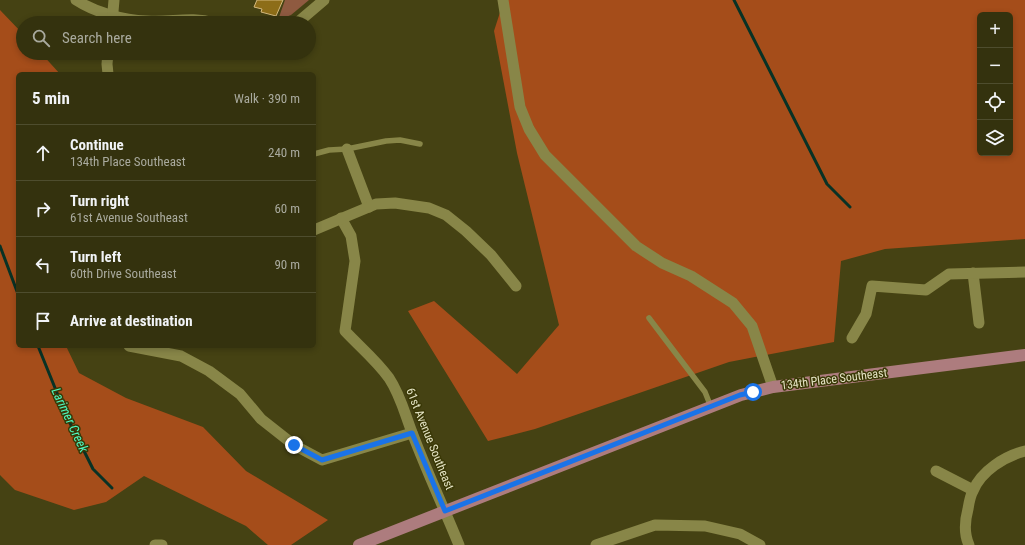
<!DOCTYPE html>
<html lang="en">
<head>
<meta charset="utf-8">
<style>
	body { margin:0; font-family:"Roboto Condensed",sans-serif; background:#3f3e1c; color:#f1f3f6 }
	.controls { position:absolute; right:12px; top:12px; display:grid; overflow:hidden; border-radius:6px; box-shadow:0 2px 6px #0003 }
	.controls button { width:36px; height:36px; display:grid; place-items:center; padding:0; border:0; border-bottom:1px solid #4e4d2e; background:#34320e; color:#f1f3f6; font:20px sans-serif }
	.stop { position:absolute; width:12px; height:12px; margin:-9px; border:3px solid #1a73e8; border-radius:50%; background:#fff }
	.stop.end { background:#1a73e8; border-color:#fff; box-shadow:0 1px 4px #0008 }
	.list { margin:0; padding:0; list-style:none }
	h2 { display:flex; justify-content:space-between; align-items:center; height:52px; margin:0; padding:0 16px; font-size:17px }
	h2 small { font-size:13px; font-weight:400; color:#a9aa9e }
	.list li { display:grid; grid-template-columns:26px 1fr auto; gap:12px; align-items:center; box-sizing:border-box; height:56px; padding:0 16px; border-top:1px solid #4e4d2e }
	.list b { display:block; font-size:15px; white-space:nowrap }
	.list p { margin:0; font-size:13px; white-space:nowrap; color:#a9aa9e }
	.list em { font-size:13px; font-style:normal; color:#a9aa9e }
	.icon { flex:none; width:22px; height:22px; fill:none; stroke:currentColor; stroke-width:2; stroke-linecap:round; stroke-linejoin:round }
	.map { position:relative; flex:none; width:1025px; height:545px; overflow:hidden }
	.search { position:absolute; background:#34320e; box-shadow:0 2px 6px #0003; left:16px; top:16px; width:300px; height:44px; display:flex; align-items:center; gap:10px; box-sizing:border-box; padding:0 14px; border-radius:22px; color:#a9aa9e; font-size:15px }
	.panel { position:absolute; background:#34320e; box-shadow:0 2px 6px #0003; left:16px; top:72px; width:300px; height:276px; border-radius:6px }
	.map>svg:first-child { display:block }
	.green { fill:#8f5a40 }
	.forest { fill:#a54d1a; fill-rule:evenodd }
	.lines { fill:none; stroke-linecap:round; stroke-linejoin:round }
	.stream { stroke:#083225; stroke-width:3 }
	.building { fill:#8d6d18; stroke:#d4b97e }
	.service { stroke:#888648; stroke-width:5.5 }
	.minor { stroke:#888648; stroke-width:11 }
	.primary { stroke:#ad7c7e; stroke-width:12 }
	.route { stroke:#1a73e8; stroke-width:5 }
	.labels { text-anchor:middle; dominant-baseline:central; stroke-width:3; stroke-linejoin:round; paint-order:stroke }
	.street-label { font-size:12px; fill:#e5e4c5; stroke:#3a3806 }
	.water-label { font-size:13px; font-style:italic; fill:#4ef9c0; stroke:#3a3806 }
</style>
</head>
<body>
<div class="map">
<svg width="1025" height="545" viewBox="0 0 1025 545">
	<rect width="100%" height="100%" fill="#454213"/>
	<polygon class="green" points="285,0 309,0 291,15 278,20"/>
	<g class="forest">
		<path d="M 504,0 L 1025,0 L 1025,239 L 885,249 L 841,261 L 834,342 L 729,362 L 535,429 L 488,441 L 408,311 L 434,301 L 517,374 L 559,325 L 517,153 L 494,31 ZM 980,15 L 1010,15 L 1010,153 L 980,153 Z"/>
		<polygon points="0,10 23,34 23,53 41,53 60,74 18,74 18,346 66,346 79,373 126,398 203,427 246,471 328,520 291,545 268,545 246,526 144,476 106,502 74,510 15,490 0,475"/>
	</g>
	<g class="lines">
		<g class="stream">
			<polyline points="734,0 827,184 850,207"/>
			<polyline points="0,246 18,294"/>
			<polyline points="38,346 66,415 93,469 112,488"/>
		</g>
	</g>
	<polygon class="building" points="257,0 283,0 276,16 261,12 262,9 254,7"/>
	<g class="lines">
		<g class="service">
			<polyline points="314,154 329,150 347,149 386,141 400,140 420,144"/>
			<polyline points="649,318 705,392 711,407"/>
		</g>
		<g class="minor">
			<path d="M 76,0 C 96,13 123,20 147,21 C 170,23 191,16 214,23"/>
			<polyline points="503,0 520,107 529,129 545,155 636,246 662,263 691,276 733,303 752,326 773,387"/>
			<polyline points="112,23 114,0"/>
			<polyline points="297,23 324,0"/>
			<polyline points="108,53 107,64 108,74"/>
			<polyline points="347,149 369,207"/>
			<path d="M 341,218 L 351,236 L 355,261 L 345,331 C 360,347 376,360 389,378 C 401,396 405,415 413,435 C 427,472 444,508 459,545"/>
			<polyline points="314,230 376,204 395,203 429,208 446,215 466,231 491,255 516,286"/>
			<polyline points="973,273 979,323"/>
			<polyline points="852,338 866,314 872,286 926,290 949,274 1025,272"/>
			<polyline points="129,346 181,356 209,371 240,394 261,419 294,445 322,460 412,433"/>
			<polyline points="936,471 973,490"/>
			<polyline points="155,545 162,545"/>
			<polyline points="596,545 655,525 705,526 740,534 760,545"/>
			<path d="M 969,545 C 964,534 965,520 968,509 C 969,503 970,496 973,491 C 981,471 1005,456 1025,451"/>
		</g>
		<polyline class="primary" points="359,545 741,395 773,387 1025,355"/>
	</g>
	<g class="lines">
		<polyline class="route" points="294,445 322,460 412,433 445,511 740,395 753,392"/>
	</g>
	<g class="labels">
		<g class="street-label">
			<text transform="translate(834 379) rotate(-7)">134th Place Southeast</text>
			<text transform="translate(430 439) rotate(68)">61st Avenue Southeast</text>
		</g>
		<g class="water-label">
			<text transform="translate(70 420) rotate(65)">Larimer Creek</text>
		</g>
	</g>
</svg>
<div class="controls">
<button>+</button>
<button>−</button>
<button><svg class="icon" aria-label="locate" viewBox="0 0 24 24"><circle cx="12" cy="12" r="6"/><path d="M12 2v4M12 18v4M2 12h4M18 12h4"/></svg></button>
<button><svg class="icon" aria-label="layers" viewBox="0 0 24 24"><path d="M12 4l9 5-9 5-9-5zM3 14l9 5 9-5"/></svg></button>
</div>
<div class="stop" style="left:753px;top:392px"></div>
<div class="stop end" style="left:294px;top:445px"></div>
<div class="search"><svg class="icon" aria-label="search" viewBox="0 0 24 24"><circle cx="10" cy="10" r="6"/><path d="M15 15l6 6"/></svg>Search here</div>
<section class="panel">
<h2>5 min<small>Walk · 390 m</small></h2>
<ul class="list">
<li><svg class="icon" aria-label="ahead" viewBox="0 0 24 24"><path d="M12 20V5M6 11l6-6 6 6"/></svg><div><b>Continue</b><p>134th Place Southeast</p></div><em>240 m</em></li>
<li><svg class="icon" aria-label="right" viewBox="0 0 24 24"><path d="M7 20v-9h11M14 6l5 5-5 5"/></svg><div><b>Turn right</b><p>61st Avenue Southeast</p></div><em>60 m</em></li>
<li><svg class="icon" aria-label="left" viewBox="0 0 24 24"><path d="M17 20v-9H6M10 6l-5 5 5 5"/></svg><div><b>Turn left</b><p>60th Drive Southeast</p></div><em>90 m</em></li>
<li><svg class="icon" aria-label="arrive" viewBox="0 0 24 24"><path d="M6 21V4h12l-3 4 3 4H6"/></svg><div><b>Arrive at destination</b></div></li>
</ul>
</section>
</div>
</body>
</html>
